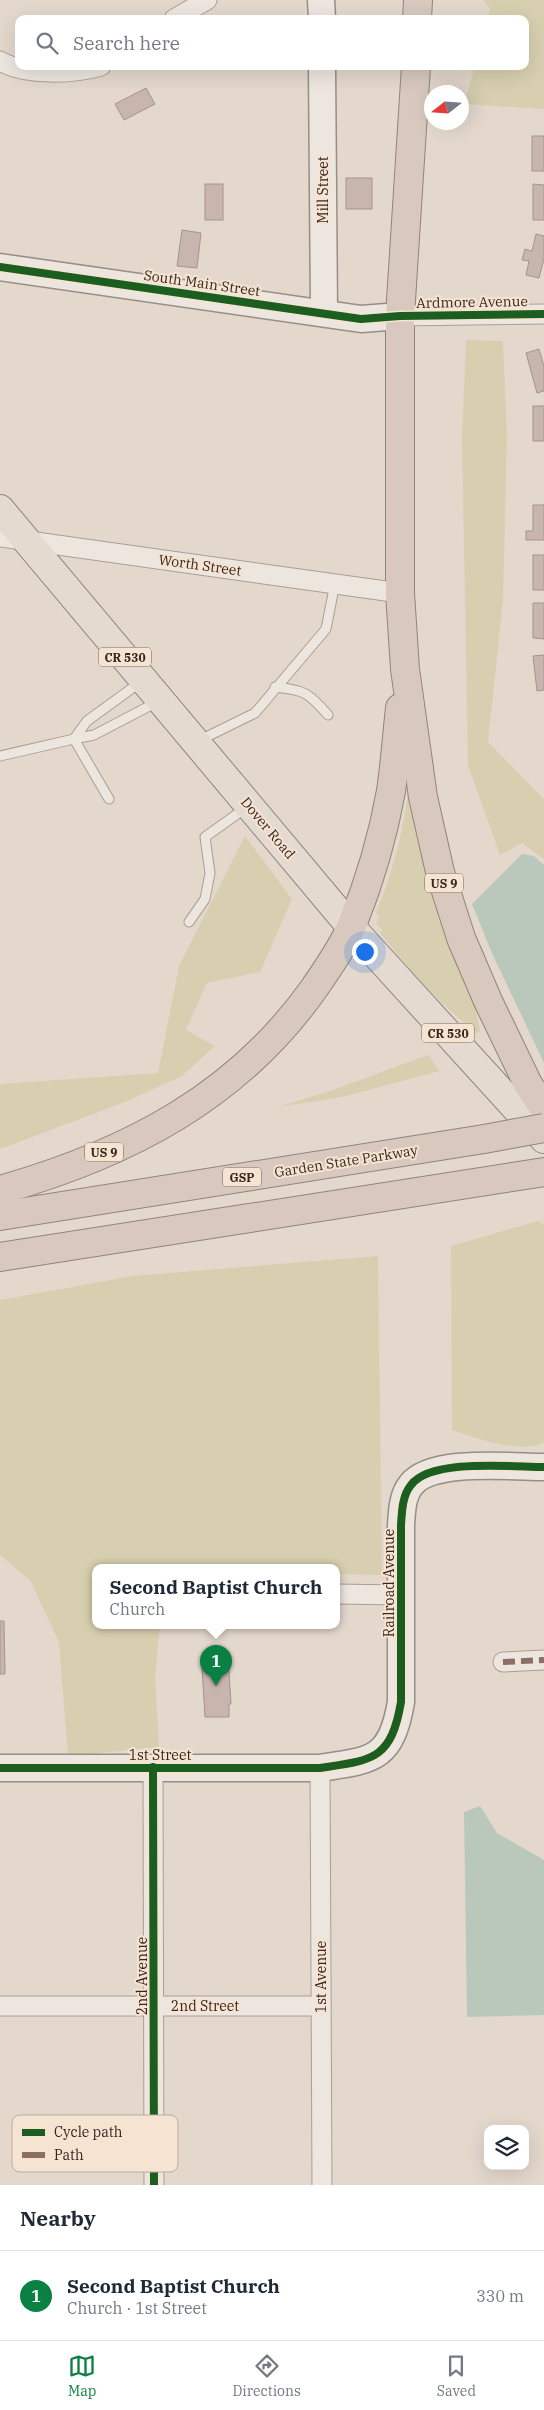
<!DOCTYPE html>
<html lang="en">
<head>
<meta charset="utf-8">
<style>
	body { margin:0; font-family:"IBM Plex Serif",serif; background:#f2f2f3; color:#1f2937 }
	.controls { position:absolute; right:15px; bottom:15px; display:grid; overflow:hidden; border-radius:10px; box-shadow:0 5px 20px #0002 }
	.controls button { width:45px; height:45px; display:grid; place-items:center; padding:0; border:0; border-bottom:1px solid #e0e1e3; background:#fff; color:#1f2937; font:25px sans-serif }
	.compass { position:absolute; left:424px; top:85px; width:45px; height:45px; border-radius:50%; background:#fff; box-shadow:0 5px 20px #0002; rotate:253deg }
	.you { position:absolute; left:364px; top:951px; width:18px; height:18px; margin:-12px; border:4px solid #fff; border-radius:50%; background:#1a73e8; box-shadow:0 0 0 8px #1a73e833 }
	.badge { display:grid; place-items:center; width:32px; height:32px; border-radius:50%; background:#0b8043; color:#fff; font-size:16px; font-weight:700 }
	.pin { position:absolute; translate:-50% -41px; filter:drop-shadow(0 1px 2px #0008) }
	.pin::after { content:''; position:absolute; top:26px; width:18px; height:15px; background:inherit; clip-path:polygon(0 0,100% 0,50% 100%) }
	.popup { position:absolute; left:92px; top:1564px; width:248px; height:65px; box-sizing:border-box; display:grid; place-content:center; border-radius:10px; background:#fff; filter:drop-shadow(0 1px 4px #0005); font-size:16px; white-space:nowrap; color:#747a83 }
	.popup b { font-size:19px; color:#1f2937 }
	.popup::after { content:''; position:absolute; left:50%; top:100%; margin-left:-10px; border:10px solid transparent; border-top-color:#fff }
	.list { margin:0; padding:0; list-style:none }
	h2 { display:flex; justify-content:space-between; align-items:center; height:65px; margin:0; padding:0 20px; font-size:21px }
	h2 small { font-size:16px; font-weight:400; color:#747a83 }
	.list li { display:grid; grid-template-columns:32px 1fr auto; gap:15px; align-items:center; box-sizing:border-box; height:90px; padding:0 20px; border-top:1px solid #e0e1e3 }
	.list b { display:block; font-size:19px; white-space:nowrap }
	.list p { margin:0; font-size:16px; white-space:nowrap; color:#747a83 }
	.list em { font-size:16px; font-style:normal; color:#747a83 }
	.icon { flex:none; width:28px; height:28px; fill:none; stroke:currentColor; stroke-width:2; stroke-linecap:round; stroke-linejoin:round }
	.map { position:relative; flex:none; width:544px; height:2185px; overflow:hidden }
	.search { position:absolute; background:#fff; box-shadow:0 5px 20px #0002; left:15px; right:15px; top:15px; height:55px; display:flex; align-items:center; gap:12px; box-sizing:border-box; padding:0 18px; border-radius:10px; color:#747a83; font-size:19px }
	.sheet { height:155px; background:#fff }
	nav { display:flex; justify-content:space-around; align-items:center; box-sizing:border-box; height:70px; border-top:1px solid #e0e1e3; background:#fff; font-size:14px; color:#747a83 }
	nav a { display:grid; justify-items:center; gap:2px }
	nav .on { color:#0b8043 }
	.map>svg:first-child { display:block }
	.green { fill:#d7cfaf }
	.water { fill:#b9c8bb }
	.building { fill:#c8b6ae; stroke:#a4948c }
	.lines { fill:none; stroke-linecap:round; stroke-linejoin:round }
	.lane-casing { stroke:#aa9e96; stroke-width:11 }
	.street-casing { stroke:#aa9e96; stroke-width:21 }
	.secondary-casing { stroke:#998d86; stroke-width:29 }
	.primary-casing { stroke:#8f847d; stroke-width:30 }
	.highway-casing { stroke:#8f847d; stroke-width:30 }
	.lane { stroke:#ece6df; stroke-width:9 }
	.street { stroke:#ece6df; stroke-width:19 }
	.secondary { stroke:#ece6df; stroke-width:26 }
	.primary { stroke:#e4dad0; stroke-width:28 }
	.highway { stroke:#d8c8be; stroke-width:28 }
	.highway-bridge-casing { stroke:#8f847d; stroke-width:30; stroke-linecap:butt }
	.highway-bridge { stroke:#d8c8be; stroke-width:28 }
	.quiet { stroke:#8d6e63; stroke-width:6; stroke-dasharray:12 6; stroke-linecap:butt }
	.cycleway-casing { stroke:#f6e4d3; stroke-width:11 }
	.cycleway { stroke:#1b5e20; stroke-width:8 }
	.labels { text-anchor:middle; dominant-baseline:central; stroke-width:4; stroke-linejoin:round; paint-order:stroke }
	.shield { fill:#f6e4d3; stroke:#725e54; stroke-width:1 }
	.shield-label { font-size:12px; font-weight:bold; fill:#39251e }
	.street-label { font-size:14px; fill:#39251e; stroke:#f6e4d3 }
	.key { fill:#f6e4d3; stroke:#bdab9d; stroke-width:1 }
	.key-label { font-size:14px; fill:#39251e }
</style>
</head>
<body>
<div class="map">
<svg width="544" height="2185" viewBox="0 0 544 2185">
	<rect width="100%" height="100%" fill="#e4d8cd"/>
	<g class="green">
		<polygon points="483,0 544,0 544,109 464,104 475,66 525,66 525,19 488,19 490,9"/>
		<polygon points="466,340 503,341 507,435 503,599 488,742 544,799 544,859 522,843 500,855 468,765 462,439"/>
		<path d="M 408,792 L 414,792 L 447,929 L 475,1006 L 480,1031 L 477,1033 C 440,1005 409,969 380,933 L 382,929 L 376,924 L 380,916 L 376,913 C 392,875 403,833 408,792 Z"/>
		<polygon points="245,836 292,899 260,972 207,983 186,1030 215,1046 182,1076 125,1102 0,1149 0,1084 158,1073 179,966"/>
		<polygon points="428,1055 440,1071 342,1097 278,1107 333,1090"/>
		<path d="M 538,1221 L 544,1225 L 544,1442 C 521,1455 476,1438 452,1430 L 451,1246 Z"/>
		<polygon points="378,1256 382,1575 336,1574 336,1567 96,1567 96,1625 160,1625 155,1678 159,1747 68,1756 59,1642 30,1580 0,1555 0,1300 133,1276"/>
	</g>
	<g class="water">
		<polygon points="522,854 534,856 544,865 544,1063 491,951 472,904"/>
		<polygon points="480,1806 497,1833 544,1860 544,2015 467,2017 464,1812"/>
	</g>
	<g class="building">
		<polygon points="146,88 155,104 124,120 115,104"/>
		<rect x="532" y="136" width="12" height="35"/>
		<rect x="346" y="178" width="26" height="31"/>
		<rect x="205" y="184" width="18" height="36"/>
		<polygon points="533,184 544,185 544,220 533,220"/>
		<polygon points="182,230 201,233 197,268 177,266"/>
		<polygon points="536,234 544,236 544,259 539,278 526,275 529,261 522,260 525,249 532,251"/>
		<polygon points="539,349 544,366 544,391 537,393 526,353"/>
		<rect x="533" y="406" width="11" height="35"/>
		<polygon points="533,505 544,505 544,540 526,540 526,531 533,531"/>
		<rect x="533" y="555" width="11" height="35"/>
		<polygon points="533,603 544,603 544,639 533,638"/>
		<polygon points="544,655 544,690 537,691 533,656"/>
		<polygon points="0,1621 4,1621 5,1674 0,1674"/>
		<polygon points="204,1655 228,1655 231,1704 229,1704 229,1717 205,1717 202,1668 204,1668"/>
	</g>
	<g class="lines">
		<g class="lane-casing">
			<g id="lane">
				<polyline points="142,681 87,721 74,739 94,735 159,701"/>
				<path d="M 275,687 C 304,690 308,692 328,715"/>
				<polyline points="198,741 255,713 326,629 335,583"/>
				<polyline points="0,756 74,739 109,799"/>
				<polyline points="189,922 205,899 210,873 205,837 247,807"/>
			</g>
		</g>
		<g class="street-casing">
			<g id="street">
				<polyline points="174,19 207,0"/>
				<path d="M 0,61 C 26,76 73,74 101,66"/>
				<polyline points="400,316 544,314"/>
				<polyline points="0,537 400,593"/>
				<polyline points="336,1594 400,1595"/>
				<polyline points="503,1662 544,1660"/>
				<polyline points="153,1767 154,2185"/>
				<polyline points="320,1768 322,2185"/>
				<polyline points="0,2006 321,2006"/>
			</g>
		</g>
		<g class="secondary-casing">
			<g id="secondary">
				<polyline points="321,0 322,19"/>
				<polyline points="322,66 324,313"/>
				<polyline points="0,267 361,319 400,316"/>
				<path d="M 0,1768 L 320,1768 C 373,1760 391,1760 401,1702 L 401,1525 C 402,1512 402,1496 411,1485 C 431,1458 513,1467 544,1467"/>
			</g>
		</g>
		<g class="primary-casing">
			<polyline id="primary" points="0,509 351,927 544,1139"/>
		</g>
		<g class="highway-casing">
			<g id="highway">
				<polyline points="417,19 418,0"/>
				<polyline points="416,66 400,316 400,593 405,669 423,797 440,872 461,938 488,1001 528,1084 544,1108"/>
				<path d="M 0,1190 C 127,1154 238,1097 315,987 C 328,968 343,947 352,925 C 369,883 383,836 391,791 C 395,763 397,735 400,708"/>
				<polyline points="0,1216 484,1139"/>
				<polyline points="0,1257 544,1172"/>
			</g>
		</g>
		<use href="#lane" class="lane"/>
		<use href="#street" class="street"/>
		<use href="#secondary" class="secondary"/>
		<use href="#primary" class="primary"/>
		<use href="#highway" class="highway"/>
		<g class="highway-bridge-casing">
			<polyline id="highway-bridge" points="484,1139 544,1128"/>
		</g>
		<use href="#highway-bridge" class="highway-bridge"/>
		<polyline class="quiet" points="503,1662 544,1660"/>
		<g class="cycleway-casing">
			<g id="cycleway">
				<polyline points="0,267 361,319 400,316 544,314"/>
				<polyline points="153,1767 154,2185"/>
				<path d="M 0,1768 L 320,1768 C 373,1760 391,1760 401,1702 L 401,1525 C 402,1512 402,1496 411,1485 C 431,1458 513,1467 544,1467"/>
			</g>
		</g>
		<use href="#cycleway" class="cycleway"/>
	</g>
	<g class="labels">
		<g class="shield">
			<rect x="99" y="647.5" width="52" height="19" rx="4"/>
			<rect x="425" y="873.5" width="38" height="19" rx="4"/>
			<rect x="422" y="1023.5" width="52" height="19" rx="4"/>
			<rect x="85" y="1142.5" width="38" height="19" rx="4"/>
			<rect x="223" y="1167.5" width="38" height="19" rx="4"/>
		</g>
		<g class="shield-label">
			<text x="125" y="657">CR 530</text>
			<text x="444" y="883">US 9</text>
			<text x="448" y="1033">CR 530</text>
			<text x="104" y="1152">US 9</text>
			<text x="242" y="1177">GSP</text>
		</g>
		<g class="street-label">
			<text transform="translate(323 190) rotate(-90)">Mill Street</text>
			<text transform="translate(202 283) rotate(8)">South Main Street</text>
			<text transform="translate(472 302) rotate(-1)">Ardmore Avenue</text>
			<text transform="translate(200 565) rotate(8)">Worth Street</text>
			<text transform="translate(268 828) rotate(50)">Dover Road</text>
			<text transform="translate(346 1161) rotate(-9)">Garden State Parkway</text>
			<text transform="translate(389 1583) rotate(-90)">Railroad Avenue</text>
			<text x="160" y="1755">1st Street</text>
			<text transform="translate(142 1976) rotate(-90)">2nd Avenue</text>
			<text transform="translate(321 1977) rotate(-90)">1st Avenue</text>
			<text x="205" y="2006">2nd Street</text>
		</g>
	</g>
	<rect x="12" y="2115" width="166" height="57" rx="8" class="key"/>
	<rect x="22" y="2129" width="23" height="7" fill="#1b5e20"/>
	<rect x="22" y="2152" width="23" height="6" fill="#8d6e63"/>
	<g class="key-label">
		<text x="54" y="2137">Cycle path</text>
		<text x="54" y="2160">Path</text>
	</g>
</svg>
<div class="controls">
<button><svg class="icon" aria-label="layers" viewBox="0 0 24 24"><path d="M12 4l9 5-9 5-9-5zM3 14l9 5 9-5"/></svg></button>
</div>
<svg class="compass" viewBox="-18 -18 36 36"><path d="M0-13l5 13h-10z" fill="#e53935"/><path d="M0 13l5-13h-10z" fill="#747a83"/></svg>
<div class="you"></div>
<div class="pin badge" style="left:216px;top:1686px">1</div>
<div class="popup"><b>Second Baptist Church</b>Church</div>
<div class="search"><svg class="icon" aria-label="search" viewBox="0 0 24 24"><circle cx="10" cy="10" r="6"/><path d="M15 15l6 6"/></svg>Search here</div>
</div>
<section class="sheet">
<h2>Nearby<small></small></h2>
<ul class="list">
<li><span class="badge">1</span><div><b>Second Baptist Church</b><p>Church · 1st Street</p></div><em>330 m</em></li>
</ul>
</section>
<nav>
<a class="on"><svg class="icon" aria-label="map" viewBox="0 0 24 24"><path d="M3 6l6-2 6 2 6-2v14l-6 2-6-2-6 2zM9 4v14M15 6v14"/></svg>Map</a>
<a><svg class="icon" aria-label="directions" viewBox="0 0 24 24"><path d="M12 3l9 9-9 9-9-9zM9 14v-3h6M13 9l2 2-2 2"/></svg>Directions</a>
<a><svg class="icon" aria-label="saved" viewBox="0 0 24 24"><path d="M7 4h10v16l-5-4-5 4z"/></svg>Saved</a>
</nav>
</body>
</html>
